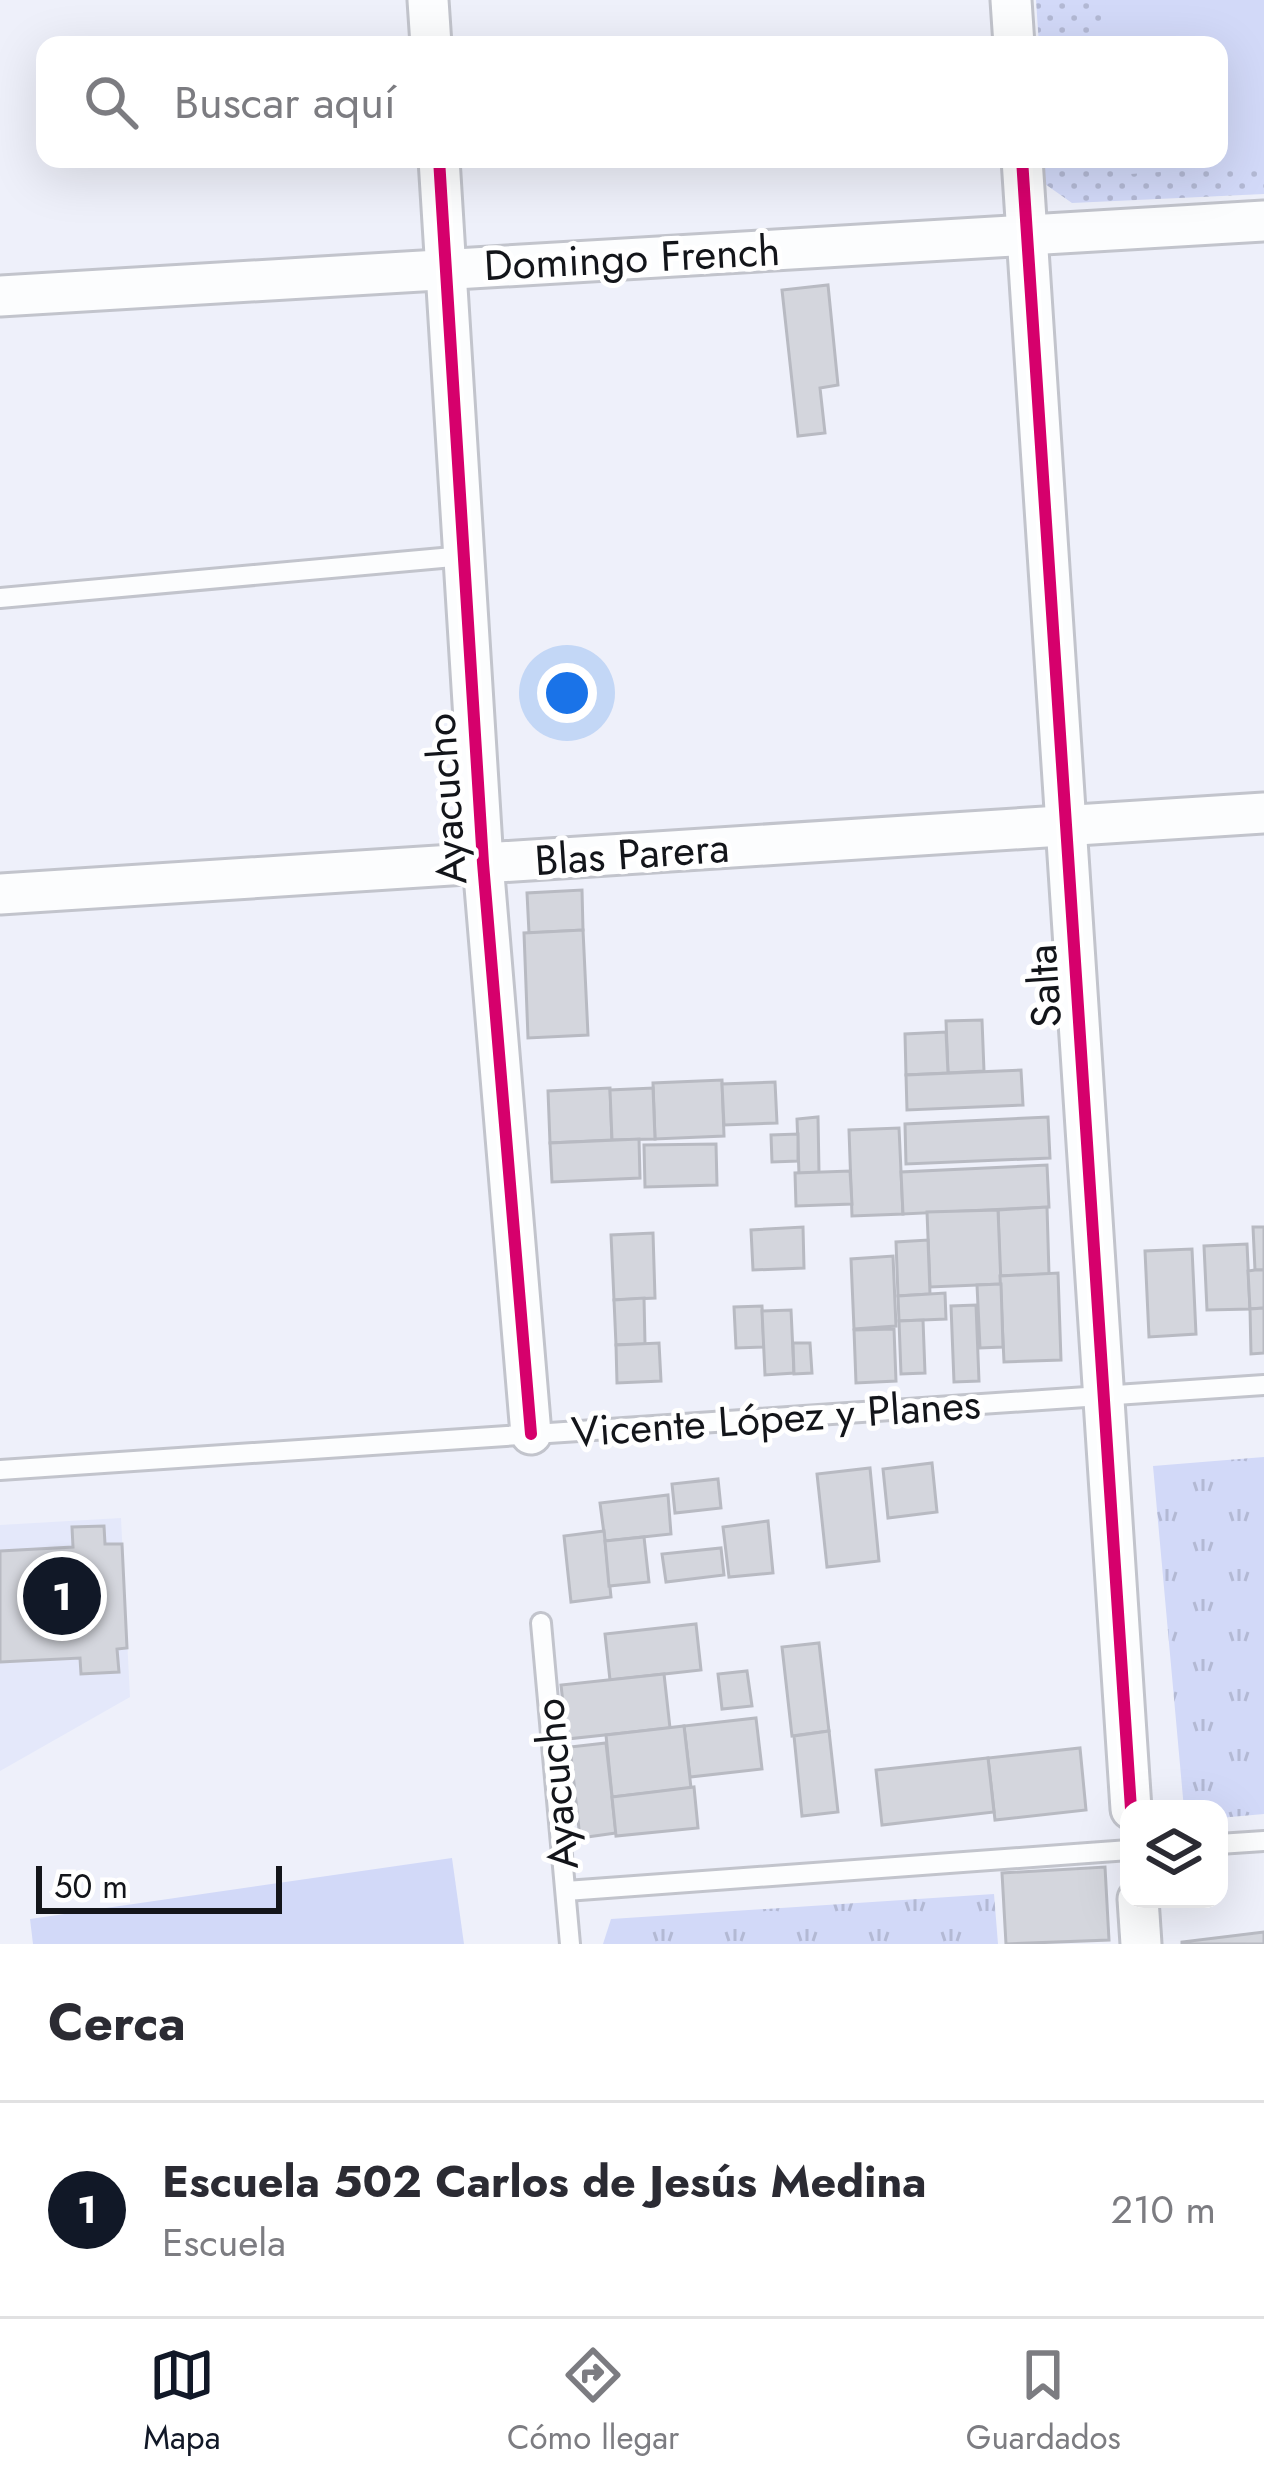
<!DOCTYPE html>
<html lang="es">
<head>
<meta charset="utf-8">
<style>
	body { margin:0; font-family:Jost,sans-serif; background:#f2f2f3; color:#2b2b33 }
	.controls { position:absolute; right:36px; bottom:36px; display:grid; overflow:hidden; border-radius:24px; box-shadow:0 12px 48px #0002 }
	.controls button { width:108px; height:108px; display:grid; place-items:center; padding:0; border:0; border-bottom:3px solid #e1e1e2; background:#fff; color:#2b2b33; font:60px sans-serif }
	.scale { position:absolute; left:36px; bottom:30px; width:246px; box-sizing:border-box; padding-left:12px; border:6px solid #13151a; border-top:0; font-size:33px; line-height:42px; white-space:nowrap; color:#13151a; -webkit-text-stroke:9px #fff; paint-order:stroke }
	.you { position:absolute; left:567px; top:693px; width:42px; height:42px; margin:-30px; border:9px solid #fff; border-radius:50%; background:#1a73e8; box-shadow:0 0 0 18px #1a73e833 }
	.badge { display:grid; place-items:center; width:78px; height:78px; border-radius:50%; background:#111827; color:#fff; font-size:39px; font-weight:700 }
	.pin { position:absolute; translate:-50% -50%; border:6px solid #fff; box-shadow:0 3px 12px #0006 }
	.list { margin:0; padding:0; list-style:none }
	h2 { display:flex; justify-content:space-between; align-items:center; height:156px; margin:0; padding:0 48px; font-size:51px }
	h2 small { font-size:39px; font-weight:400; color:#7c7c81 }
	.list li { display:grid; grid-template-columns:78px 1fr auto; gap:36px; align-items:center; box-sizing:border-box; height:216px; padding:0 48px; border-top:3px solid #e1e1e2 }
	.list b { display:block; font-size:45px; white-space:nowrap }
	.list p { margin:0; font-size:39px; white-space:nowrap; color:#7c7c81 }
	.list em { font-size:39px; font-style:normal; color:#7c7c81 }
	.icon { flex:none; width:66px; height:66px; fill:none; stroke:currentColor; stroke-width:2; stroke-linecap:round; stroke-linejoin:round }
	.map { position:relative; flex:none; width:1264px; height:1944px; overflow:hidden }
	.search { position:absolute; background:#fff; box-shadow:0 12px 48px #0002; left:36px; right:36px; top:36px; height:132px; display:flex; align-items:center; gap:30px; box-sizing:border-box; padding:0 42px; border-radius:24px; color:#7c7c81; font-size:45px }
	.sheet { height:372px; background:#fff }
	nav { display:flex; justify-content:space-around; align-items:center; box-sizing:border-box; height:168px; border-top:3px solid #e1e1e2; background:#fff; font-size:33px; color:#7c7c81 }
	nav a { display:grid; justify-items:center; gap:6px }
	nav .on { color:#111827 }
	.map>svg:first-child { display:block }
	.built { fill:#e4e8fa }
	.grass { fill:url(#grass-tufts) }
	.park { fill:url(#park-dots) }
	.pitch { fill:#d2d9f8 }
	.building { fill:#d4d6dd; stroke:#b8bac2; stroke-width:3 }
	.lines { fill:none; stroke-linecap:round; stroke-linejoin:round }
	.service-casing { stroke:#c2c4cc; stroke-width:24 }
	.minor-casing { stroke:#c2c4cc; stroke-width:45 }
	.service { stroke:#fcfdfe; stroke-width:18 }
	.minor { stroke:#fcfdfe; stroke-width:39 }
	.cycleway-casing { stroke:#fff; stroke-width:20 }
	.cycleway { stroke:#d6006c; stroke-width:12 }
	.labels { text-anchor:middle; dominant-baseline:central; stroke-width:10; stroke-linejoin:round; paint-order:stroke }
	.street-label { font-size:42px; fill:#13151a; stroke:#fff }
</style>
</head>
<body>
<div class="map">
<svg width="1264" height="1944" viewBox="0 0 1264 1944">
	<defs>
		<pattern id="grass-tufts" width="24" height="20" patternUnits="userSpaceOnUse" patternTransform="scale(3)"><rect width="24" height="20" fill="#d2d9f8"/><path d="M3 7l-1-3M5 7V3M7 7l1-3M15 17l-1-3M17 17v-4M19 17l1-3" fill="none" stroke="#b3b9d4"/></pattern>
		<pattern id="park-dots" width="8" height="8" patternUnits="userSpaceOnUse" patternTransform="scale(3)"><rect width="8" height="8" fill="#d2d9f8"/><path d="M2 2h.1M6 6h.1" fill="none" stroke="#b3b9d4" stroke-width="1.8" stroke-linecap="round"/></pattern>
	</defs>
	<rect width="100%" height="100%" fill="#eef0fa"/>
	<polygon class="built" points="121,1518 130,1697 0,1771 0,1525"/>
	<g class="grass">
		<polygon points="1264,1457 1264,1814 1219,1818 1219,1809 1184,1809 1153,1466"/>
		<polygon points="994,1894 998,1944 603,1944 611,1919"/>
	</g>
	<polygon class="park" points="1036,0 1264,0 1264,194 1072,203 1045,184 1044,159 1219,159 1219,45 1039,45"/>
	<g class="pitch">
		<polygon points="1105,0 1264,0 1264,165 1116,175 1115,159 1219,159 1219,45 1107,45"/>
		<polygon points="452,1858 464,1944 33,1944 30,1919"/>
	</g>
	<g class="building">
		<polygon points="828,285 838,385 820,388 825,433 798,436 782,290"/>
		<polygon points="582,890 583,930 529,933 527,893"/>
		<polygon points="583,930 588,1035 528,1038 524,933"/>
		<polygon points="982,1020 984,1071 948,1073 946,1021"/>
		<polygon points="946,1032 948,1073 906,1075 905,1034"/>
		<polygon points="1021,1070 1023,1105 907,1110 906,1075"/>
		<polygon points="722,1080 724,1136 655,1139 653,1083"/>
		<polygon points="775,1082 777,1123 724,1125 722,1084"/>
		<polygon points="610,1088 612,1140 550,1143 548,1091"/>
		<polygon points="653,1088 655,1139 612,1140 610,1090"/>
		<polygon points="818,1117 819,1172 799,1174 797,1119"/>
		<polygon points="1048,1117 1050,1158 906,1164 905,1124"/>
		<polygon points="899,1128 903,1214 852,1216 849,1130"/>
		<polygon points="798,1134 798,1161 772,1162 771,1135"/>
		<polygon points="639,1139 640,1178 552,1182 550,1143"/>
		<polygon points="716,1144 717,1185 645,1187 644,1145"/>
		<polygon points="1047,1165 1049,1207 903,1214 901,1172"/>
		<polygon points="850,1171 852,1204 796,1206 795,1173"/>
		<polygon points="1047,1207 1049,1274 1000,1276 998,1210"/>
		<polygon points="998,1210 1001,1284 930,1287 927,1212"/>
		<polygon points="803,1227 804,1268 753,1270 751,1230"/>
		<polygon points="1253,1227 1264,1227 1264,1270 1255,1270"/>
		<polygon points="653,1233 655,1298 614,1300 611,1235"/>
		<polygon points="928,1240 930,1294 898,1296 896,1242"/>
		<polygon points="1247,1244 1250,1309 1207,1310 1204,1246"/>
		<polygon points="1192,1249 1196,1334 1149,1337 1145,1251"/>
		<polygon points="893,1256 896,1326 854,1329 851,1259"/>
		<polygon points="1255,1270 1264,1270 1264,1308 1250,1309 1248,1271"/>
		<polygon points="1058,1273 1061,1360 1004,1362 1000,1276"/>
		<polygon points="1001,1284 1003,1347 980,1348 977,1285"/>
		<polygon points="945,1293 946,1319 899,1321 898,1296"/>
		<polygon points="644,1298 645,1344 616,1345 614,1300"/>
		<polygon points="976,1305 979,1381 954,1382 951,1306"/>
		<polygon points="762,1306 764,1347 736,1348 734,1307"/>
		<polygon points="1264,1308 1264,1353 1251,1354 1250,1309"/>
		<polygon points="791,1310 794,1373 765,1375 762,1311"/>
		<polygon points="923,1320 925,1373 901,1374 899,1321"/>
		<polygon points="894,1329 896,1381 856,1383 854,1330"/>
		<polygon points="659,1343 661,1381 617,1383 616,1345"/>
		<polygon points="793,1343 810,1343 812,1373 794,1374"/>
		<polygon points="932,1463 937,1512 888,1518 883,1469"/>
		<polygon points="870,1468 879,1561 827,1567 817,1474"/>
		<polygon points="718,1479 721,1508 675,1513 672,1484"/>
		<polygon points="668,1495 671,1534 605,1541 600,1503"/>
		<polygon points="768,1521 773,1573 729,1577 723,1527"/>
		<polygon points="104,1526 105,1544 122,1544 127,1648 117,1649 119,1672 81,1674 80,1658 0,1662 0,1551 73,1547 72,1527"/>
		<polygon points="604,1531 611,1597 571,1602 564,1536"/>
		<polygon points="644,1537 649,1582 609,1586 605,1541"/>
		<polygon points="721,1548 724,1575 666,1582 662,1554"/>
		<polygon points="696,1624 701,1670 610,1680 605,1634"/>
		<polygon points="819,1643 829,1731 792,1736 782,1647"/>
		<polygon points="747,1671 752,1706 722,1709 718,1674"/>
		<polygon points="664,1674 670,1728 567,1739 561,1685"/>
		<polygon points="756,1718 762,1769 690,1777 684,1726"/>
		<polygon points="684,1726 691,1788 612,1797 606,1735"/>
		<polygon points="829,1731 838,1812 802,1816 794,1736"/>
		<polygon points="606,1743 616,1833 580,1838 570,1747"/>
		<polygon points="1080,1748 1086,1810 995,1820 988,1758"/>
		<polygon points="988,1758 994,1812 882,1825 876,1770"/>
		<polygon points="694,1787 698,1828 616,1836 612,1797"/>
		<polygon points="1105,1867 1109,1940 1006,1944 1002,1873"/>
		<polygon points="1264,1932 1264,1944 1182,1944 1182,1942"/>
	</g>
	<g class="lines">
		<g class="service-casing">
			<g id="service">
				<polyline points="0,598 464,556"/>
				<polyline points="0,1470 1264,1385"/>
				<polyline points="541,1623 570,1944"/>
				<polyline points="1219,1844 1264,1841"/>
				<polyline points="566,1891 1129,1850"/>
			</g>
		</g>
		<g class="minor-casing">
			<g id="minor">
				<polyline points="428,0 431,45"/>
				<polyline points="1011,0 1014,45"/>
				<polyline points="439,159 483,863 531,1434"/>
				<polyline points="1022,159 1131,1809"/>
				<polyline points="0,296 1264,221"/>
				<polyline points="0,894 1264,813"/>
				<polyline points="1138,1899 1141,1944"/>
			</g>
		</g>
		<use href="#service" class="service"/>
		<use href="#minor" class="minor"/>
		<g class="cycleway-casing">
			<g id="cycleway">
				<polyline points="439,159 483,863 531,1434"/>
				<polyline points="1022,159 1131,1809"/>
			</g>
		</g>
		<use href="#cycleway" class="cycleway"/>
	</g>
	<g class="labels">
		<g class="street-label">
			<text transform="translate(632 258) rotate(-3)">Domingo French</text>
			<text transform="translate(446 799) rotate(-94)">Ayacucho</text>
			<text transform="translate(632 854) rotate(-4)">Blas Parera</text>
			<text transform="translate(1044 986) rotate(-94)">Salta</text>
			<text transform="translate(776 1418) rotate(-4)">Vicente López y Planes</text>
			<text transform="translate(556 1784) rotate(-95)">Ayacucho</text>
		</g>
	</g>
</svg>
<div class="controls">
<button><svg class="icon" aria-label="layers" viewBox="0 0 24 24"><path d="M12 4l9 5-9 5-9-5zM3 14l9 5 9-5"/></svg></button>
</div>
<div class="scale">50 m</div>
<div class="you"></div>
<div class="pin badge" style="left:62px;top:1596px">1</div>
<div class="search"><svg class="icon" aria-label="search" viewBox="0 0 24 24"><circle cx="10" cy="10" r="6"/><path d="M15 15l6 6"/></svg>Buscar aquí</div>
</div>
<section class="sheet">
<h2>Cerca<small></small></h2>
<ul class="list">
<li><span class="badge">1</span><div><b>Escuela 502 Carlos de Jesús Medina</b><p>Escuela</p></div><em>210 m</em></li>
</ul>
</section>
<nav>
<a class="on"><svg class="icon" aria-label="map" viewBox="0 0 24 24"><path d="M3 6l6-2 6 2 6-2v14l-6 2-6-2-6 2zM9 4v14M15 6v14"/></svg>Mapa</a>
<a><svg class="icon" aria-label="directions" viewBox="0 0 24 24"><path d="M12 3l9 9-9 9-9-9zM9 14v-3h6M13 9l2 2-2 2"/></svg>Cómo llegar</a>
<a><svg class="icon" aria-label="saved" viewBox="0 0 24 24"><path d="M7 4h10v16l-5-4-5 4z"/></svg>Guardados</a>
</nav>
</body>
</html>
